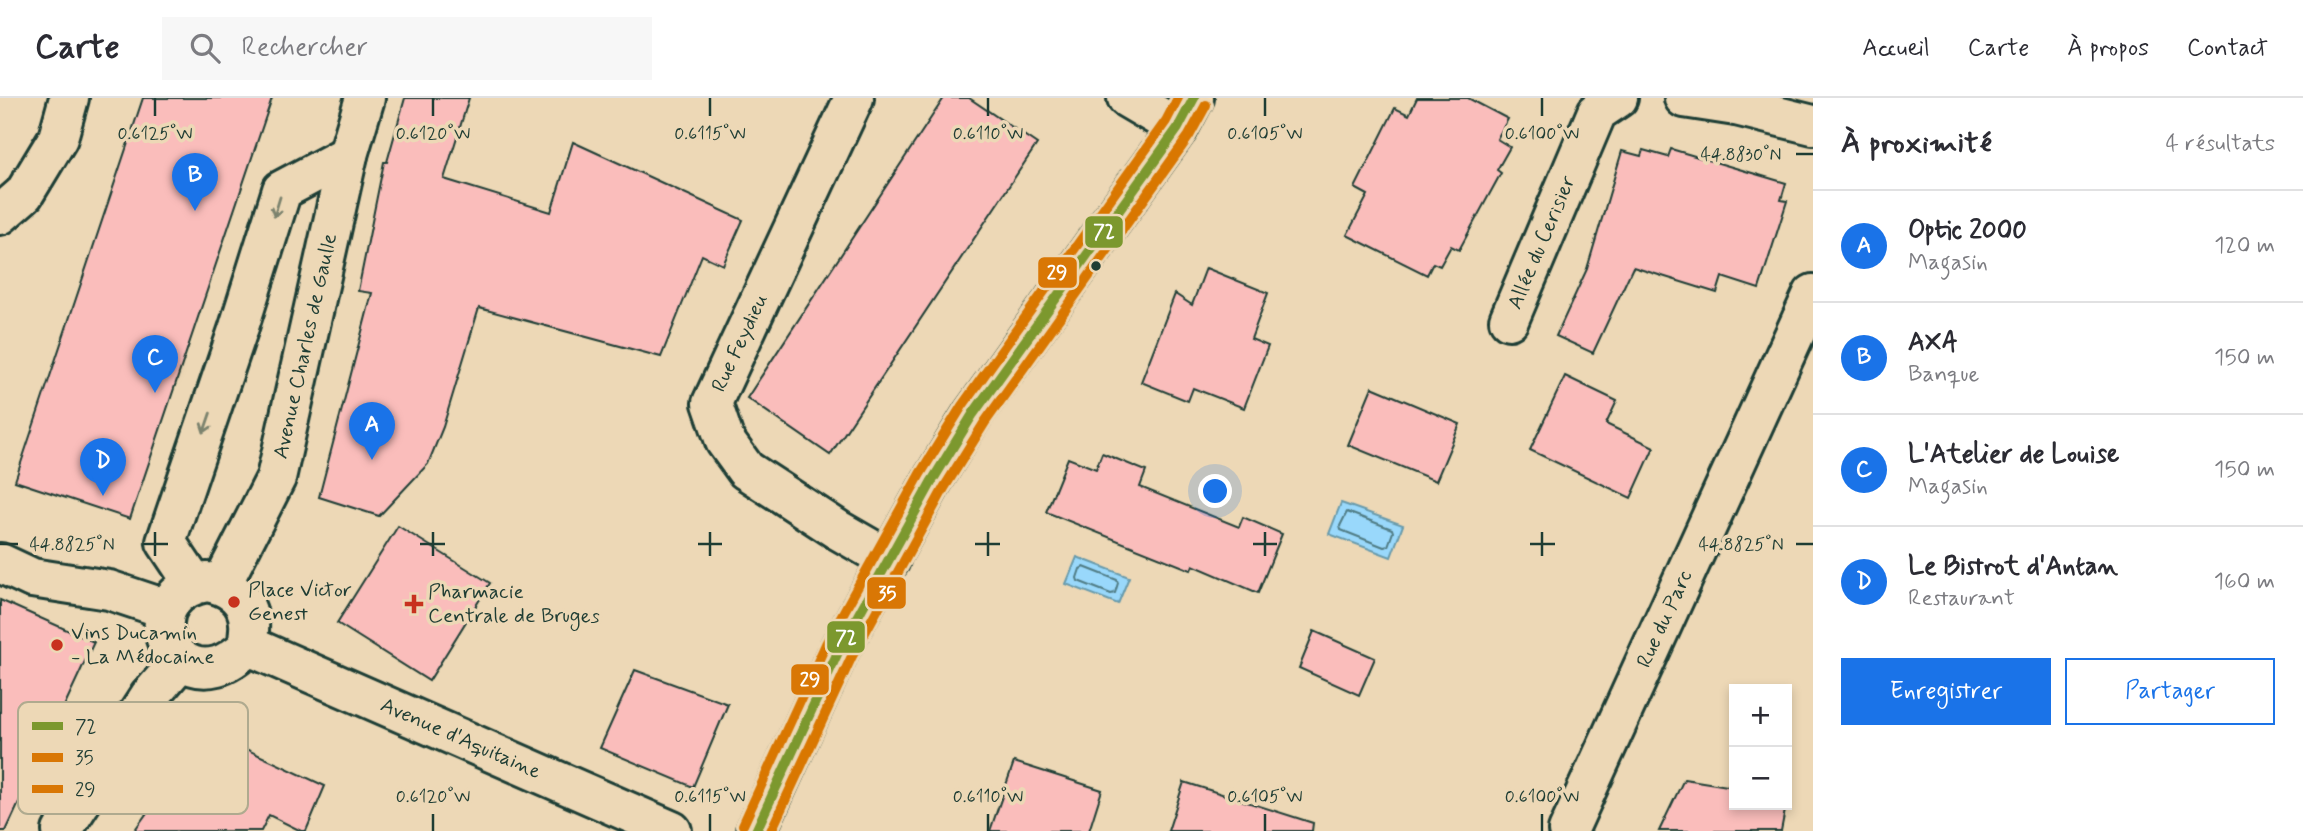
<!DOCTYPE html>
<html lang="fr">
<head>
<meta charset="utf-8">
<style>
	body { margin:0; font-family:Mynerve,sans-serif; background:#f7f7f7; color:#2b2b33 }
	.controls { position:absolute; right:21px; bottom:21px; display:grid; overflow:hidden; border-radius:0px; box-shadow:0 4px 10px #0003 }
	.controls button { width:63px; height:63px; display:grid; place-items:center; padding:0; border:0; border-bottom:2px solid #e1e1e2; background:#fff; color:#2b2b33; font:35px sans-serif }
	.you { position:absolute; left:1216px; top:394px; width:24px; height:24px; margin:-18px; border:5px solid #fff; border-radius:50%; background:#1a73e8; box-shadow:0 0 0 10px #1a73e833 }
	.badge { display:grid; place-items:center; width:46px; height:46px; border-radius:50%; background:#1a73e8; color:#fff; font-size:23px; font-weight:700 }
	.pin { position:absolute; translate:-50% -58px; filter:drop-shadow(0 2px 4px #0008) }
	.pin::after { content:''; position:absolute; top:37px; width:24px; height:21px; background:inherit; clip-path:polygon(0 0,100% 0,50% 100%) }
	.list { margin:0; padding:0; list-style:none }
	h2 { display:flex; justify-content:space-between; align-items:center; height:91px; margin:0; padding:0 28px; font-size:30px }
	h2 small { font-size:23px; font-weight:400; color:#7c7c81 }
	.list li { display:grid; grid-template-columns:46px 1fr auto; gap:21px; align-items:center; box-sizing:border-box; height:112px; padding:0 28px; border-top:2px solid #e1e1e2 }
	.list b { display:block; font-size:26px; white-space:nowrap }
	.list p { margin:0; font-size:23px; white-space:nowrap; color:#7c7c81 }
	.list em { font-size:23px; font-style:normal; color:#7c7c81 }
	.actions { display:flex; gap:14px; padding:21px 28px }
	.actions a { flex:1; padding:16px 0; border:2px solid #1a73e8; border-radius:0px; text-align:center; font-size:24px; color:#1a73e8 }
	.actions .main { background:#1a73e8; color:#fff }
	.icon { flex:none; width:38px; height:38px; fill:none; stroke:currentColor; stroke-width:2; stroke-linecap:round; stroke-linejoin:round }
	.map { position:relative; flex:none; width:1813px; height:733px; overflow:hidden }
	header { display:flex; align-items:center; gap:42px; box-sizing:border-box; height:98px; padding:0 35px; background:#fff; border-bottom:2px solid #e1e1e2 }
	header strong { font-size:33px }
	nav { display:flex; gap:38px; margin-inline-start:auto; font-size:24px }
	.search { width:490px; height:63px; background:#f7f7f7; display:flex; align-items:center; gap:18px; box-sizing:border-box; padding:0 24px; border-radius:0px; color:#7c7c81; font-size:26px }
	main { display:flex }
	aside { flex:1; background:#fff }
	.map>svg:first-child { display:block }
	.water { fill:#99d8fb; stroke:#689aab; stroke-width:2 }
	.lines { fill:none; stroke-linecap:round; stroke-linejoin:round }
	.shore { stroke:#507b84; stroke-width:2 }
	.building { fill:#fabdbb; stroke:#1f3d34; stroke-width:2 }
	.minor-casing { stroke:#1f3d34; stroke-width:44 }
	.major-casing { stroke:#1f3d34; stroke-width:44 }
	.minor { stroke:#edd8b6; stroke-width:38 }
	.major { stroke:#fddcac; stroke-width:38 }
	.bus-1-casing { stroke:#edd8b6; stroke-width:16 }
	.bus-2-casing { stroke:#edd8b6; stroke-width:16 }
	.bus-3-casing { stroke:#edd8b6; stroke-width:16 }
	.bus-1 { stroke:#7c982e; stroke-width:10 }
	.bus-2 { stroke:#d97705; stroke-width:10 }
	.bus-3 { stroke:#d97705; stroke-width:10 }
	.oneway { stroke:#7c836e }
	.ticks { fill:none; stroke:#1f3d34; stroke-width:2.5 }
	.bus-dot { fill:#1f3d34; stroke:#edd8b6; stroke-width:2.5 }
	.poi-dot { fill:#c8321e; stroke:#edd8b6; stroke-width:2.5 }
	.labels { text-anchor:middle; dominant-baseline:central; stroke-width:7; stroke-linejoin:round; paint-order:stroke }
	.street-label { font-size:21px; fill:#1f3d34; stroke:#edd8b6 }
	.poi-label { font-size:21px; fill:#1f3d34; stroke:#edd8b6; text-anchor:start }
	.key { fill:#edd8b6; stroke:#afaa8f; stroke-width:2 }
	.key-label { font-size:19px; fill:#1f3d34 }
	.ticks-label { font-size:18px; text-anchor:middle; fill:#1f3d34; stroke:#edd8b6; stroke-width:7; stroke-linejoin:round; paint-order:stroke }
	.line-badge { stroke:#edd8b6; stroke-width:2.5 }
	.badge-label { font-size:19px; text-anchor:middle; font-weight:bold; fill:#fff }
</style>
</head>
<body>
<header>
<strong>Carte</strong>
<div class="search"><svg class="icon" aria-label="search" viewBox="0 0 24 24"><circle cx="10" cy="10" r="6"/><path d="M15 15l6 6"/></svg>Rechercher</div>
<nav><a>Accueil</a><a>Carte</a><a>À propos</a><a>Contact</a></nav>
</header>
<main>
<div class="map">
<svg width="1813" height="733" viewBox="0 0 1813 733">
	<rect width="100%" height="100%" fill="#edd8b6"/>
	<filter id="ink" filterUnits="userSpaceOnUse"><feTurbulence type="fractalNoise" baseFrequency=".0143" numOctaves="2"/><feDisplacementMap in="SourceGraphic" scale="14" xChannelSelector="R" yChannelSelector="G"/><feConvolveMatrix kernelMatrix="1 2 1 2 8 2 1 2 1" color-interpolation-filters="sRGB"/></filter>
	<g filter="url(#ink)">
		<g class="water">
			<polygon points="1341,405 1403,427 1391,459 1329,436"/>
			<polygon points="1077,459 1129,479 1118,506 1066,486"/>
		</g>
		<g class="lines">
			<g class="shore">
				<polygon points="1347,414 1392,431 1393,434 1388,448 1384,449 1341,432 1340,428"/>
				<polygon points="1084,469 1117,482 1118,485 1115,495 1111,496 1078,483 1077,480 1080,471"/>
			</g>
		</g>
		<g class="building">
			<polygon points="143,0 272,0 130,421 15,383"/>
			<polygon points="405,0 469,0 444,81 551,114 573,44 743,122 723,167 702,157 661,259 479,210 443,329 428,366 379,418 319,399 372,195 358,193 384,64 387,64"/>
			<polygon points="944,0 969,0 1037,46 830,357 747,300"/>
			<polygon points="1417,0 1468,0 1508,21 1497,41 1510,49 1497,72 1501,75 1459,152 1451,148 1440,168 1433,165 1427,177 1347,137 1368,97 1355,90 1395,10 1409,17"/>
			<polygon points="1671,51 1786,85 1781,102 1787,103 1759,191 1722,179 1717,195 1633,169 1593,255 1556,238 1587,171 1622,53 1641,58 1643,52 1668,59"/>
			<polygon points="1206,170 1268,195 1251,241 1268,248 1244,310 1193,290 1188,303 1141,284 1175,196 1192,207"/>
			<polygon points="1565,278 1617,303 1606,326 1654,349 1631,400 1530,352"/>
			<polygon points="1372,289 1460,326 1436,383 1348,347"/>
			<polygon points="1102,355 1146,373 1140,389 1239,429 1243,419 1282,436 1258,495 1193,467 1191,472 1046,414 1068,360 1096,371"/>
			<polygon points="398,428 490,485 429,583 337,525"/>
			<polygon points="0,502 94,544 6,733 0,733"/>
			<polygon points="1314,533 1375,560 1359,597 1299,570"/>
			<polygon points="635,572 728,606 693,689 600,650"/>
			<polygon points="218,638 325,688 306,733 301,733 269,717 261,733 134,733 196,646 211,655"/>
			<polygon points="1014,664 1102,692 1089,733 990,733"/>
			<polygon points="1684,681 1734,689 1734,707 1786,707 1781,733 1659,733"/>
			<polygon points="1184,684 1313,725 1312,733 1168,733"/>
		</g>
		<g class="lines">
			<g class="minor-casing">
				<g id="minor">
					<polyline points="854,0 712,305 725,343 746,372 838,432 890,462"/>
					<polyline points="1127,0 1178,30"/>
					<polyline points="1684,0 1736,8 1739,0"/>
					<polyline points="1736,8 1813,27"/>
					<polyline points="0,117 24,96 58,40 69,0"/>
					<path id="s1" d="M 1509,222 L 1597,14 L 1618,0"/>
					<polyline points="0,465 32,480 109,492 166,511"/>
					<path d="M 207,484 C 230,488 248,501 249,525 C 250,533 247,540 249,548 C 239,556 229,565 217,568 C 162,582 136,496 207,484 Z"/>
					<polyline points="194,486 166,444 239,229 282,92 348,57"/>
					<path id="s2" d="M 222,486 L 276,380 L 348,57 L 365,0"/>
					<path id="s3" d="M 249,548 L 672,733"/>
					<polyline points="62,733 149,599 181,562"/>
					<path id="s4" d="M 1568,733 L 1813,196"/>
				</g>
			</g>
			<g class="major-casing">
				<polyline id="major" points="756,733 839,552 932,383 973,316 1178,30 1194,0"/>
			</g>
			<use href="#minor" class="minor"/>
			<use href="#major" class="major"/>
			<g class="bus-1-casing">
				<polyline id="bus-1" points="756,733 839,552 932,383 973,316 1178,30 1194,0"/>
			</g>
			<g class="bus-2-casing">
				<polyline id="bus-2" points="771,733 852,558 944,390 985,324 1189,38 1206,7"/>
			</g>
			<g class="bus-3-casing">
				<polyline id="bus-3" points="743,727 826,546 920,376 962,308 1166,23 1178,0"/>
			</g>
			<use href="#bus-1" class="bus-1"/>
			<use href="#bus-2" class="bus-2"/>
			<use href="#bus-3" class="bus-3"/>
		</g>
		<defs><path id="oneway-shaft" d="M-6 0H5M1.5-3L5.5 0L1.5 3" fill="none" stroke-width="1.6" stroke-linecap="round" stroke-linejoin="round" transform="scale(1.75)"/></defs>
		<g class="oneway">
			<use href="#oneway-shaft" transform="translate(277 109) rotate(107)"/>
			<use href="#oneway-shaft" transform="translate(207 325) rotate(109)"/>
		</g>
	</g>
	<path class="ticks" d="M 155,0 L 155,18M 433,0 L 433,18M 710,0 L 710,18M 988,0 L 988,18M 1265,0 L 1265,18M 1542,0 L 1542,18M 1796,56 L 1813,56M 155,434 L 155,458M 433,434 L 433,458M 710,434 L 710,458M 988,434 L 988,458M 1265,434 L 1265,458M 1542,434 L 1542,458M 0,446 L 18,446M 143,446 L 168,446M 420,446 L 445,446M 698,446 L 722,446M 975,446 L 1000,446M 1253,446 L 1277,446M 1530,446 L 1555,446M 1796,446 L 1813,446M 433,716 L 433,733M 710,716 L 710,733M 988,716 L 988,733M 1265,716 L 1265,733M 1542,716 L 1542,733"/>
	<circle class="bus-dot" cx="1096" cy="168" r="6"/>
	<g class="poi-dot">
		<circle cx="234" cy="504" r="7"/>
		<path d="M410.5 495.5h7v7h7v7h-7v7h-7v-7h-7v-7h7z"/>
		<circle cx="57" cy="547" r="7"/>
	</g>
	<g class="labels">
		<g class="street-label">
			<text stroke="none"><textPath href="#s1" startOffset="84">Allée du Cerisier</textPath></text>
			<text transform="translate(740 245) rotate(-65)">Rue Feydieu</text>
			<text stroke="none"><textPath href="#s2" startOffset="254">Avenue Charles de Gaulle</textPath></text>
			<text stroke="none"><textPath href="#s4" startOffset="233">Rue du Parc</textPath></text>
			<text stroke="none"><textPath href="#s3" startOffset="231">Avenue d'Aquitaine</textPath></text>
		</g>
		<g class="poi-label">
			<text x="248" y="492">Place Victor<tspan x="248" dy="24">Genest</tspan></text>
			<text x="428" y="494">Pharmacie<tspan x="428" dy="24">Centrale de Bruges</tspan></text>
			<text x="71" y="535">Vins Ducamin<tspan x="71" dy="24">- La Médocaine</tspan></text>
		</g>
	</g>
	<rect x="18" y="604" width="230" height="112" rx="10" class="key"/>
	<rect x="32" y="624" width="31" height="8" fill="#7c982e"/>
	<rect x="32" y="655" width="31" height="9" fill="#d97705"/>
	<rect x="32" y="687" width="31" height="8" fill="#d97705"/>
	<g class="key-label">
		<text x="75" y="635">72</text>
		<text x="75" y="666">35</text>
		<text x="75" y="698">29</text>
	</g>
	<g class="ticks-label">
		<text x="155" y="41">0.6125°W</text>
		<text x="433" y="41">0.6120°W</text>
		<text x="710" y="41">0.6115°W</text>
		<text x="988" y="41">0.6110°W</text>
		<text x="1265" y="41">0.6105°W</text>
		<text x="1542" y="41">0.6100°W</text>
		<text x="1741" y="62">44.8830°N</text>
		<text x="72" y="452">44.8825°N</text>
		<text x="1741" y="452">44.8825°N</text>
		<text x="433" y="704">0.6120°W</text>
		<text x="710" y="704">0.6115°W</text>
		<text x="988" y="704">0.6110°W</text>
		<text x="1265" y="704">0.6105°W</text>
		<text x="1542" y="704">0.6100°W</text>
	</g>
	<g class="line-badge">
		<rect x="1084" y="117" width="40" height="34" rx="7" fill="#7c982e"/>
		<rect x="1037" y="158" width="41" height="33" rx="7" fill="#d97705"/>
		<rect x="866" y="478" width="41" height="34" rx="7" fill="#d97705"/>
		<rect x="826" y="522" width="40" height="34" rx="7" fill="#7c982e"/>
		<rect x="790" y="565" width="40" height="33" rx="7" fill="#d97705"/>
	</g>
	<g class="badge-label">
		<text x="1104" y="140">72</text>
		<text x="1057" y="181">29</text>
		<text x="887" y="502">35</text>
		<text x="846" y="546">72</text>
		<text x="810" y="588">29</text>
	</g>
</svg>
<div class="controls">
<button>+</button>
<button>−</button>
</div>
<div class="you"></div>
<div class="pin badge" style="left:372px;top:362px">A</div>
<div class="pin badge" style="left:195px;top:113px">B</div>
<div class="pin badge" style="left:155px;top:295px">C</div>
<div class="pin badge" style="left:103px;top:398px">D</div>
</div>
<aside>
<h2>À proximité<small>4 résultats</small></h2>
<ul class="list">
<li><span class="badge">A</span><div><b>Optic 2000</b><p>Magasin</p></div><em>120 m</em></li>
<li><span class="badge">B</span><div><b>AXA</b><p>Banque</p></div><em>150 m</em></li>
<li><span class="badge">C</span><div><b>L'Atelier de Louise</b><p>Magasin</p></div><em>150 m</em></li>
<li><span class="badge">D</span><div><b>Le Bistrot d'Antan</b><p>Restaurant</p></div><em>160 m</em></li>
</ul>
<div class="actions"><a class="main">Enregistrer</a><a>Partager</a></div>
</aside>
</main>
</body>
</html>
